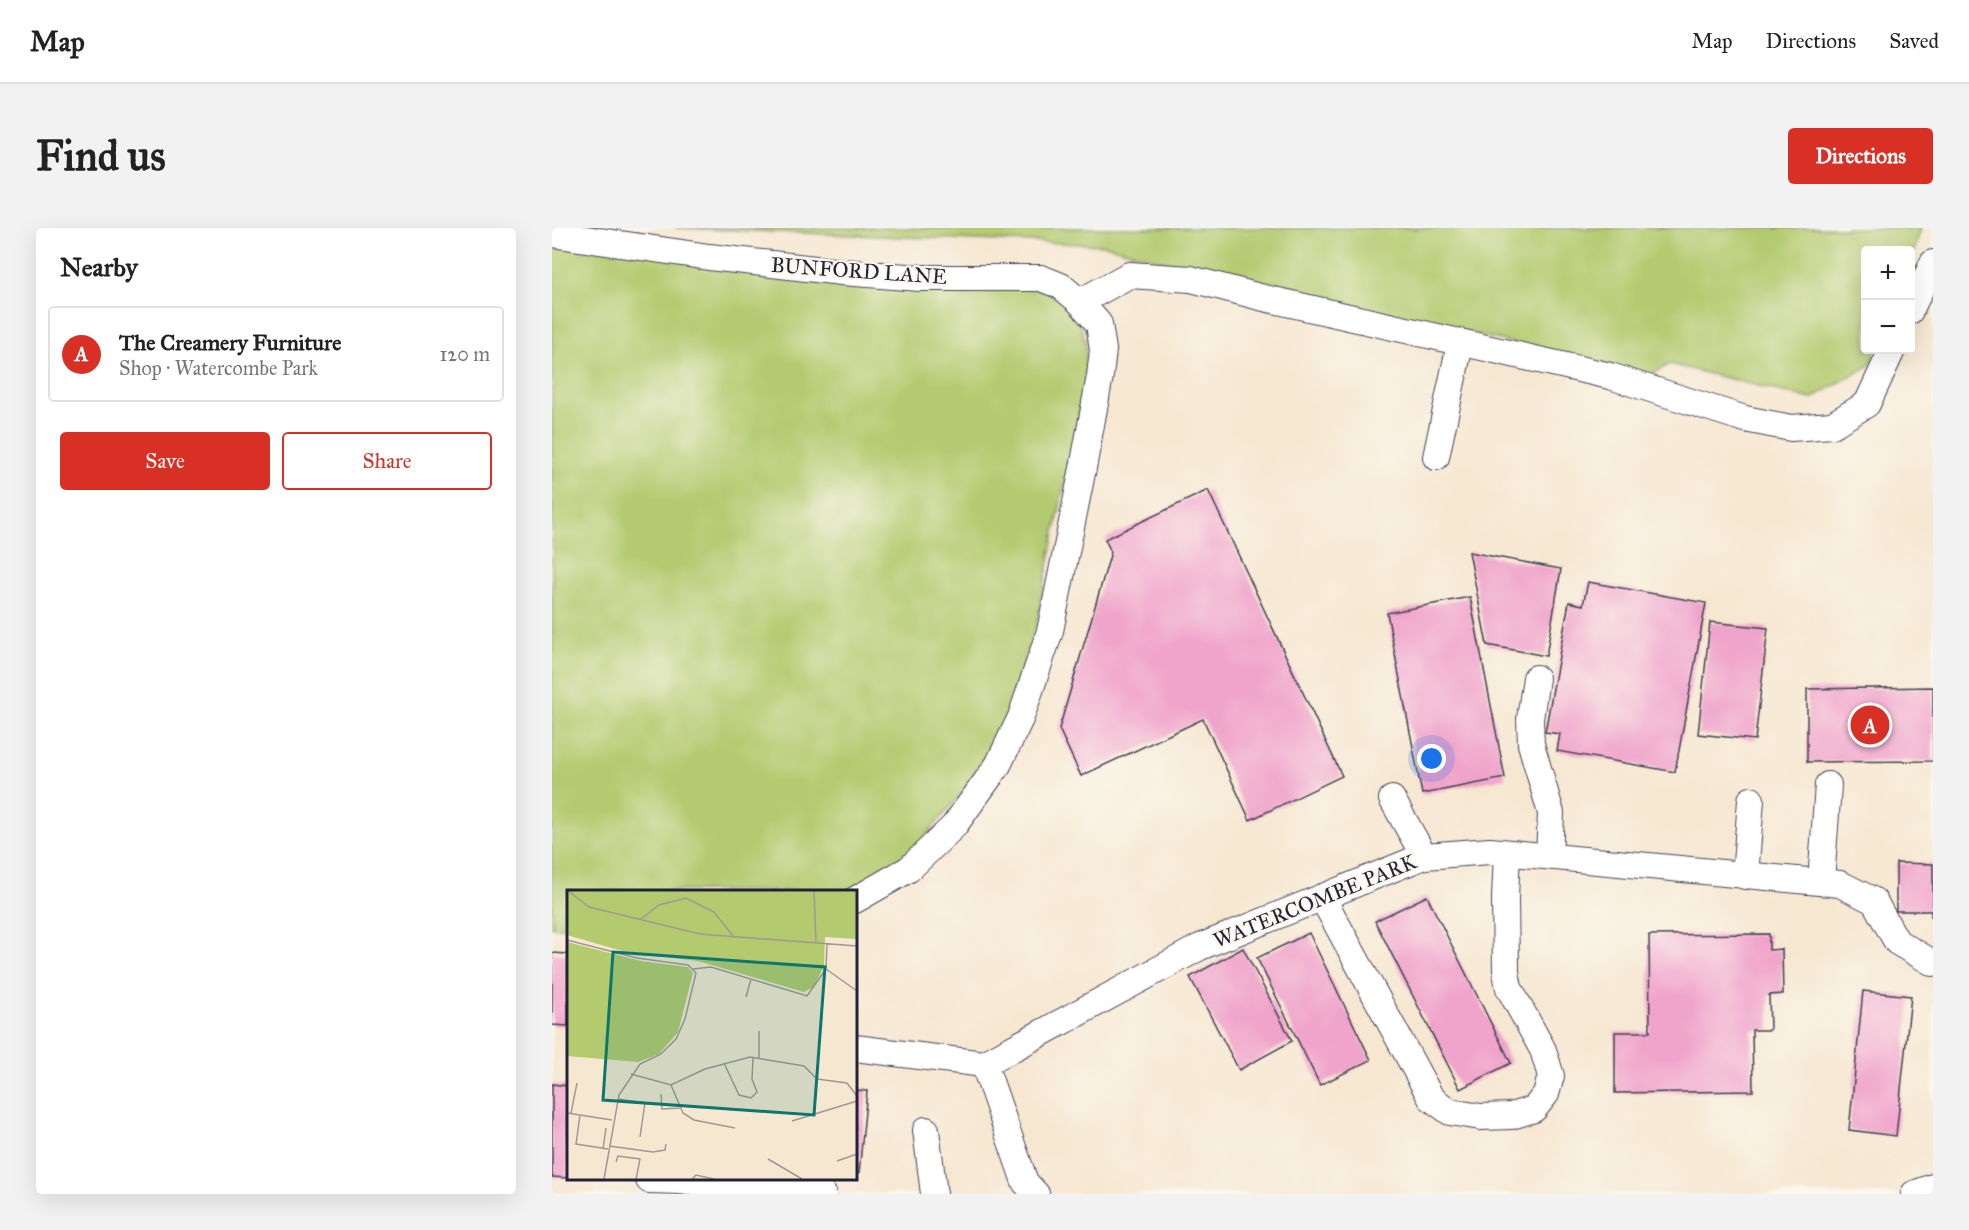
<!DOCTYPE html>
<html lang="en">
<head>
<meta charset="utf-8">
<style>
	body { margin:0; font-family:"IM FELL Great Primer",serif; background:#f2f2f2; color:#222 }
	.controls { position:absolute; right:18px; top:18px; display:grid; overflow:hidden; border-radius:6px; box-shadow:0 6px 24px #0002 }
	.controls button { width:54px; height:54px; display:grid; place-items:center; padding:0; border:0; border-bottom:2px solid #e0e0e0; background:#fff; color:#222; font:30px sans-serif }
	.you { position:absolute; left:880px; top:531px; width:21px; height:21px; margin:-15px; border:4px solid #fff; border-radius:50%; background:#1a73e8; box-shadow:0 0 0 9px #1a73e833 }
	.badge { display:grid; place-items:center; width:39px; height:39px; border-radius:50%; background:#d93025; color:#fff; font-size:20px; font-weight:700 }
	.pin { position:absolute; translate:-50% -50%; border:3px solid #fff; box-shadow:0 2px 6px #0006 }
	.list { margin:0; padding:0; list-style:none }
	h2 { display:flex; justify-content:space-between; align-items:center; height:78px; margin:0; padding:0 24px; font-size:26px }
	h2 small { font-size:20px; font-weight:400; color:#767676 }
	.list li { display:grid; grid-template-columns:39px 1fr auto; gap:18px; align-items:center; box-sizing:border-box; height:96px; margin:0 12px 12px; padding:0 12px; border:2px solid #e0e0e0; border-radius:6px }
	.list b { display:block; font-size:22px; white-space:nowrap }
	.list p { margin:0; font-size:20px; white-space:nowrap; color:#767676 }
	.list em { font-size:20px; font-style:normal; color:#767676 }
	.actions { display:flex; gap:12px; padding:18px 24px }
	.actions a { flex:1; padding:14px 0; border:2px solid #d93025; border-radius:6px; text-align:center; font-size:21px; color:#d93025 }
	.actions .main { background:#d93025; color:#fff }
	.map { position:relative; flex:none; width:1381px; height:966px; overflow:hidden; border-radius:6px }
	header { display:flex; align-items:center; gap:36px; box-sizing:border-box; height:84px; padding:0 30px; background:#fff; border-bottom:2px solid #e0e0e0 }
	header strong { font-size:28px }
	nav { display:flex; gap:33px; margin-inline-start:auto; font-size:21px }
	.intro { display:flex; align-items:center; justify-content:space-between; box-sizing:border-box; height:144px; padding:0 36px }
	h1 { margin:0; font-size:42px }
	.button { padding:15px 27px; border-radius:6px; background:#d93025; color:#fff; font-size:21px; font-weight:700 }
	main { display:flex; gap:36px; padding:0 36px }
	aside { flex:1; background:#fff; border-radius:6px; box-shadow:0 6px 24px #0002 }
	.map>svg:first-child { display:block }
	.green { fill:#b4ca6f; stroke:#6b7655; stroke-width:1.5 }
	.building { fill:#f0a3cb }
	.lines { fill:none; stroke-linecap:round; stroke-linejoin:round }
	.minor-casing { stroke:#424052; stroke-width:28 }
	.minor { stroke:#fff; stroke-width:26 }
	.labels { text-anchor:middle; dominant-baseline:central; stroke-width:4.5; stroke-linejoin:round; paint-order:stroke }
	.street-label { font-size:21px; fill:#22223b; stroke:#fbf7ec }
	.inset-road { fill:none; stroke:#a19895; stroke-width:1.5 }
	.view { fill:#0f766e; fill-opacity:0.15; stroke:#0f766e; stroke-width:3 }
	.inset-edge { fill:none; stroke:#22223b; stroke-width:3 }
</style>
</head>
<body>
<header>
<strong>Map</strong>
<nav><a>Map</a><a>Directions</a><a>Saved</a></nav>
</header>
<div class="intro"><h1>Find us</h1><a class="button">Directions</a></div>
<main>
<aside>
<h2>Nearby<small></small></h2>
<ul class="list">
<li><span class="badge">A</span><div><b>The Creamery Furniture</b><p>Shop · Watercombe Park</p></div><em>120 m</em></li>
</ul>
<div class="actions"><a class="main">Save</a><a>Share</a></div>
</aside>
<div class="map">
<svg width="1381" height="966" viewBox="0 0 1381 966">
	<rect width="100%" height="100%" fill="#fbf7ec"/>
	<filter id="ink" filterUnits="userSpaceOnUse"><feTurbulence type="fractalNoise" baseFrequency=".0167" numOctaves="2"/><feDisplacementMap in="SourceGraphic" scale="12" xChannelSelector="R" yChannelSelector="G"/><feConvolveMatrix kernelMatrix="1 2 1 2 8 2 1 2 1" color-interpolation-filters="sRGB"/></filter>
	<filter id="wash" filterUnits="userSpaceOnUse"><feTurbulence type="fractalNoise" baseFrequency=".008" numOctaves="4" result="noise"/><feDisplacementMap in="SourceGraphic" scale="24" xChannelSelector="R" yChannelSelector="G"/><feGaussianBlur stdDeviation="1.35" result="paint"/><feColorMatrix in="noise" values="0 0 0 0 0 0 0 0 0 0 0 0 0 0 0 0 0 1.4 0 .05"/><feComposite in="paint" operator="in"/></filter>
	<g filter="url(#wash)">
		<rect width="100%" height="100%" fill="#f6e7d1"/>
		<g class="green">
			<polygon points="124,0 1369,0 1359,33 1358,22 1314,22 1314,122 1324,122 1318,137 1259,171 1118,136 1098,147 634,39 553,17"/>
			<polygon points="0,17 493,62 512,75 529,97 534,116 533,154 484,397 454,490 416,559 344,641 293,663 16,663 16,699 0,699"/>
		</g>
		<g id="blocks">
			<g class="building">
				<polygon points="656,262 790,548 698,592 651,491 529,548 507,501 559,324 553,311"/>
				<polygon points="917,324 1009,341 994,428 935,417"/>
				<polygon points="1036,354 1154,375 1123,544 1005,523 1008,506 993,504 1017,374 1031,377"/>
				<polygon points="918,369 953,550 870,566 835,385"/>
				<polygon points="1158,394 1216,400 1203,512 1146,506"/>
				<polygon points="1381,459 1381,533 1255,534 1255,461"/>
				<polygon points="1344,635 1381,636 1381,688 1379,688 1379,683 1344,683"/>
				<polygon points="875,668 959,835 908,861 823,693"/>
				<polygon points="757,705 819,832 768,857 705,730"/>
				<polygon points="1217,706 1217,722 1230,721 1231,766 1217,767 1218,802 1200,802 1201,863 1063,865 1063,804 1098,804 1097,707"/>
				<polygon points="691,720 740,813 687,842 638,749"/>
				<polygon points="0,725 16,726 16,798 0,797"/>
				<polygon points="1311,763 1359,768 1344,908 1297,902"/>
				<polygon points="0,856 16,858 16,950 0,949"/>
				<polygon points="303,862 315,863 307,945 303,945"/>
			</g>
		</g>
	</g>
	<g filter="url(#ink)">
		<use href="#blocks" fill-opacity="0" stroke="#424052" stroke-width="1.5"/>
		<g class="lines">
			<g class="minor-casing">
				<g id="minor">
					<polyline points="0,6 157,29 290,44 368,50 489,50 509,58 528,74 547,96 551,122 548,148 531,240 498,403 469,489 446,537 402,598 357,641 303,672"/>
					<polyline points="528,74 577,47 639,51 708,69 1058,148 1193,191 1239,200 1280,197 1315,176 1340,122"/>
					<polyline points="1358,83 1381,35"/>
					<polyline points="884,229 908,116"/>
					<polyline points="984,450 978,491 979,516 999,585 997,628"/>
					<polyline points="840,571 872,628"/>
					<polyline points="1193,648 1199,572"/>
					<polyline points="1269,654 1276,557"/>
					<polyline points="770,669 879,870 898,884 929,889 959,888 982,881 994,866 999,848 991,822 957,760 954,744 953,670 955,625"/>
					<polyline points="303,820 432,836 648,719 872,628 938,623 1288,656 1322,673 1345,714 1381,735"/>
					<polyline points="432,836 473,954 484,966"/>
					<polyline points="374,902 382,966"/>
					<polyline points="97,952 127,953 271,966"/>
					<polyline points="1362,966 1381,959"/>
				</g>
			</g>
			<use href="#minor" class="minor"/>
		</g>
	</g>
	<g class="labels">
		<g class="street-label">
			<text transform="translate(307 43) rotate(4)">BUNFORD LANE</text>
			<text transform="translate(763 673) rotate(-22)">WATERCOMBE PARK</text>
		</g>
	</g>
	<g transform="translate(15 662)">
		<rect width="290" height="290" fill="#f6e7d1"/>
		<path d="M 0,0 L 289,0 L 289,49 L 258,47 L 257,75 L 247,97 L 237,102 L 131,71 L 62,63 L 0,45 ZM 0,52 L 74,71 L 121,77 L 126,83 L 111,142 L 92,164 L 71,172 L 0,166 Z" fill="#b4ca6f"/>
		<path class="inset-road" d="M 0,0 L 22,17 L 133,44 L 290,56M 247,0 L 249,53M 73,30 L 92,15 L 119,8 L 147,22 L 166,46M 0,50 L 70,68 L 121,75 L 129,83 L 118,129 L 109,149 L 94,164 L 73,174 L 52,205 L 37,289M 126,79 L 144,77 L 240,106 L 259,79 L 260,54M 259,79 L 290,101M 179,107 L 184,89M 192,141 L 192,169M 157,173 L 172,205 L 184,208 L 190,202 L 185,189 L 186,168M 64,184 L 104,195 L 138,179 L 183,167 L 237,176 L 250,189 L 280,193 L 290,206M 104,195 L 116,223 L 127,230 L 168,238M 94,204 L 95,219 L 113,218M 51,209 L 78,213 L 73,247M 0,223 L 45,230M 4,223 L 10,193M 13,225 L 9,254 L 41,259M 225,231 L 290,211M 42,256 L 86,262 L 98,260 L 99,254M 36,259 L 39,238M 201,269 L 235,289M 270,271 L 290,264M 49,272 L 51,266 L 73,269 L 69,289M 125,289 L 129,285 L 147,289"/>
		<path class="view" d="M 46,62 L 258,77 L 247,225 L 36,210 Z"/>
		<rect width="290" height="290" class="inset-edge"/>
	</g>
</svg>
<div class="controls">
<button>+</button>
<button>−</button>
</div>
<div class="you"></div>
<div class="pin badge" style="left:1318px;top:497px">A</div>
</div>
</main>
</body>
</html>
